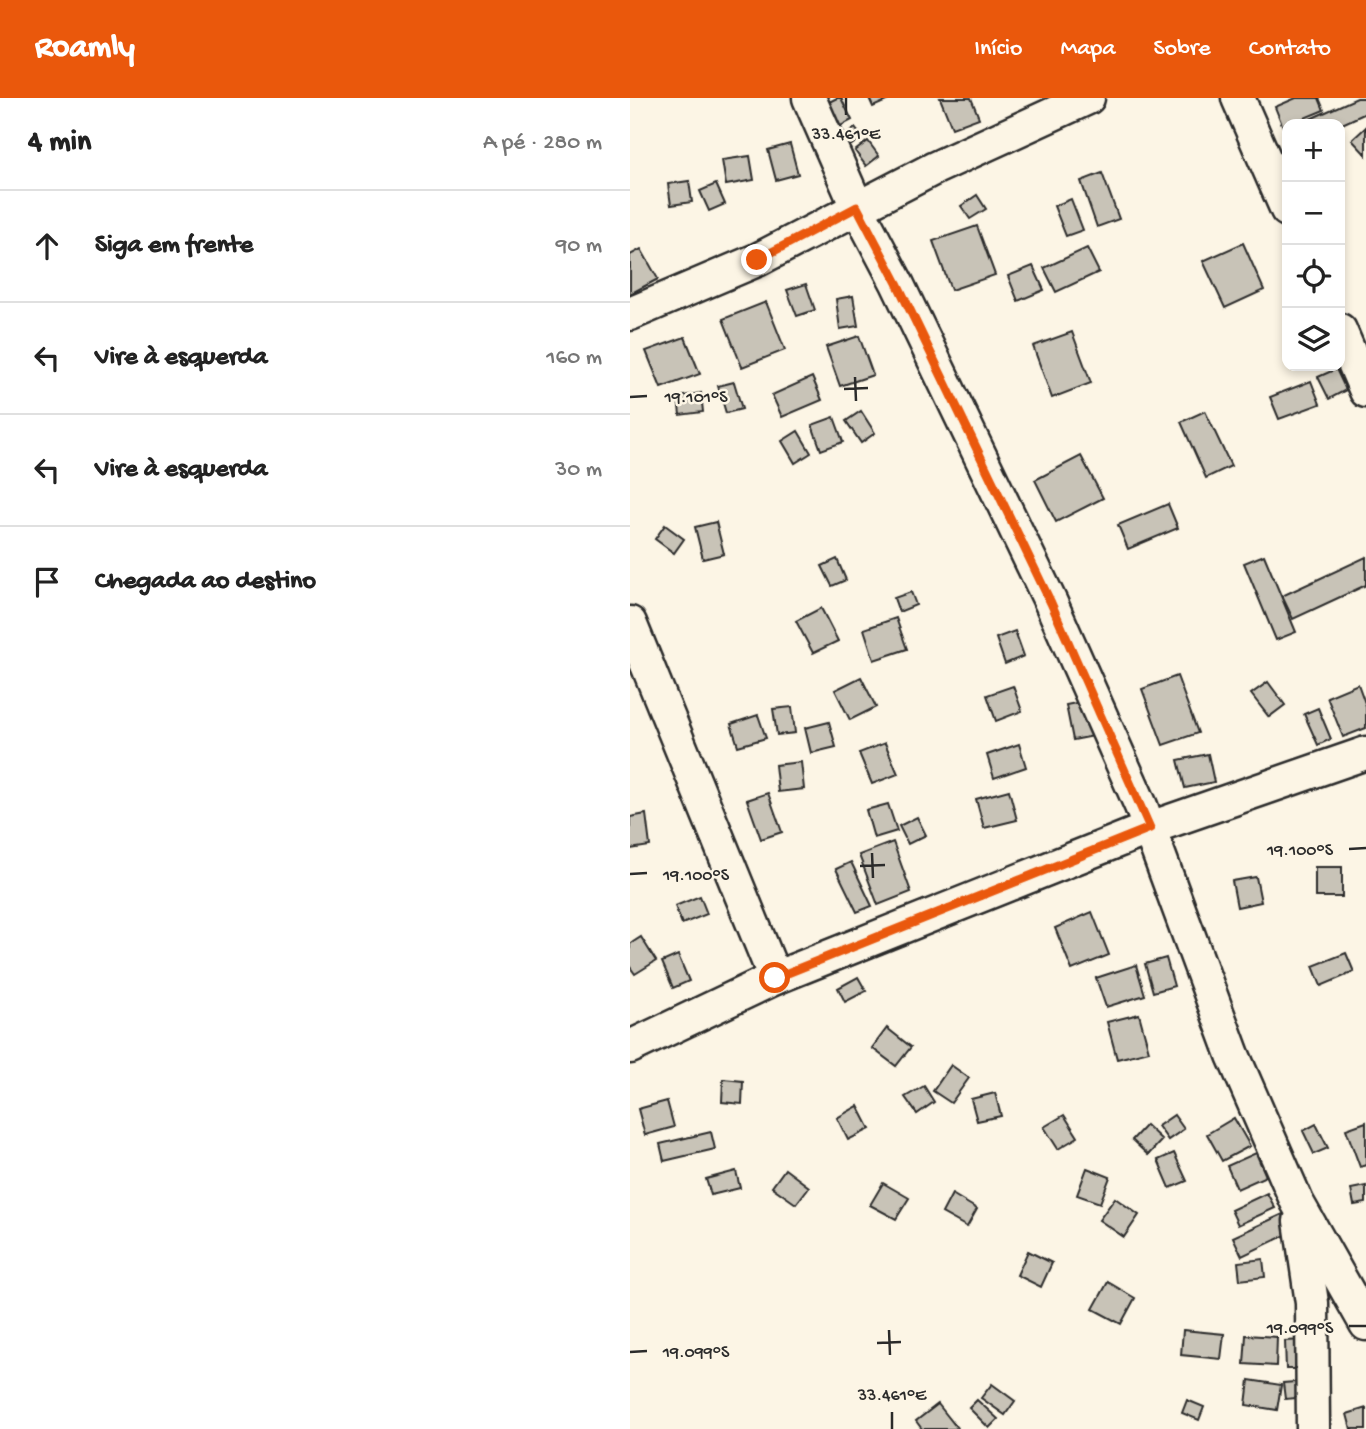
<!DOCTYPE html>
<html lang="pt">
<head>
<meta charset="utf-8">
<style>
	body { margin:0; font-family:"Gochi Hand",sans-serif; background:#f2f2f2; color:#222 }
	.controls { position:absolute; right:21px; top:21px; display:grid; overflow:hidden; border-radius:14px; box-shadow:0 4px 10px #0003 }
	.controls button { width:63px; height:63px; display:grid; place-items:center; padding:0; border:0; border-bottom:2px solid #e0e0e0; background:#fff; color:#222; font:35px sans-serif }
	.stop { position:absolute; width:21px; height:21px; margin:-16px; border:5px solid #ea580c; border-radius:50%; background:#fff }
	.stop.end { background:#ea580c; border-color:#fff; box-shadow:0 2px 7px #0008 }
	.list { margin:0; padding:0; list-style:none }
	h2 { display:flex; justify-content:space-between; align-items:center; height:91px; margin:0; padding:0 28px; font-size:30px }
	h2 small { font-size:23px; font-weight:400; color:#767676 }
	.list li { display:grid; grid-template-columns:46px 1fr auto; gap:21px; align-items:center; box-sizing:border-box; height:112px; padding:0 28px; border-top:2px solid #e0e0e0 }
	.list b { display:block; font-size:26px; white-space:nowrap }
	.list em { font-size:23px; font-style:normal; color:#767676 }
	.icon { flex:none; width:38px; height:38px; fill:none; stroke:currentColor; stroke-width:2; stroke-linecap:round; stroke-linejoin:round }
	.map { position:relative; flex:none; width:736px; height:1331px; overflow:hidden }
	header { display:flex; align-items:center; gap:42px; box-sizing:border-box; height:98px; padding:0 35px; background:#ea580c; color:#fff }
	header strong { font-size:33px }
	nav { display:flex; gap:38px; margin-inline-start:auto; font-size:24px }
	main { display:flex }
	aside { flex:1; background:#fff }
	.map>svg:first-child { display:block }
	.building { fill:#c8c3b7; stroke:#2b2b2b; stroke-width:2 }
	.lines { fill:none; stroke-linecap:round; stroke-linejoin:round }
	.minor-casing { stroke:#2b2b2b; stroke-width:37 }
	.minor { stroke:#fcf5e5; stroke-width:32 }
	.route { stroke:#ea580c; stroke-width:9 }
	.ticks { fill:none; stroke:#2b2b2b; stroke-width:2.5 }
	.ticks-label { font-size:18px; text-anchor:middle; fill:#2b2b2b; stroke:#fcf5e5; stroke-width:5; stroke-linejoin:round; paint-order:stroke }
</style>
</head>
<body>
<header>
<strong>Roamly</strong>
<nav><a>Início</a><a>Mapa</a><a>Sobre</a><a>Contato</a></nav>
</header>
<main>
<aside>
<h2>4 min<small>A pé · 280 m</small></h2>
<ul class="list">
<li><svg class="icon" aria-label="ahead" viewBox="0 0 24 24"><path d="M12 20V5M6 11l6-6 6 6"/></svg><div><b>Siga em frente</b></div><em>90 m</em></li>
<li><svg class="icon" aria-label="left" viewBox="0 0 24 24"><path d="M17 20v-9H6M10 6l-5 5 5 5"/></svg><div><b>Vire à esquerda</b></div><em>160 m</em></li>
<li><svg class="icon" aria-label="left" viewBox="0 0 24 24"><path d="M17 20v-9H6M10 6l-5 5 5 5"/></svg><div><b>Vire à esquerda</b></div><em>30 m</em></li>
<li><svg class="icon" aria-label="arrive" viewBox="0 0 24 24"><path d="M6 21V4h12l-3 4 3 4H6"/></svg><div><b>Chegada ao destino</b></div></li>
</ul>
</aside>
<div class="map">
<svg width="736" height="1331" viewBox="0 0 736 1331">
	<rect width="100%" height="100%" fill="#fcf5e5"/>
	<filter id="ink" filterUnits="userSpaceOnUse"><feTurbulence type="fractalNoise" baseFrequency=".0143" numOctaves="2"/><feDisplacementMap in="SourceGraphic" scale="14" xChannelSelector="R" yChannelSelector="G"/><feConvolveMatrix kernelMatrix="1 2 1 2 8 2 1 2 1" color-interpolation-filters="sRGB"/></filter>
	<g filter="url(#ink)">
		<g class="building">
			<polygon points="207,0 211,0 222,22 207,30 195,6"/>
			<polygon points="239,0 263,0 243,9"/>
			<polygon points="310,0 341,0 349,20 322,30"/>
			<polygon points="666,0 689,0 694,12 653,29 645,9"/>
			<polygon points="727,0 736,0 736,15 710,27 669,26"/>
			<polygon points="736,29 736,57 722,42"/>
			<polygon points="225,30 232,39 219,49 212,41"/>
			<polygon points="238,43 249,58 236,68 225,53"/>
			<polygon points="160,46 168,76 146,82 138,52"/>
			<polygon points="120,58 124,82 96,87 92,62"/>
			<polygon points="472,75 489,121 467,129 451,83"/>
			<polygon points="59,83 62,104 41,107 38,86"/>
			<polygon points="86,86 95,106 79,113 70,93"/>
			<polygon points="347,97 356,111 340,121 331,108"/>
			<polygon points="441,101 453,132 436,138 424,108"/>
			<polygon points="347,128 365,177 321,192 303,143"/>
			<polygon points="613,145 634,192 595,210 573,163"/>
			<polygon points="457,150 469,174 426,194 414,170"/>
			<polygon points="11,151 28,181 0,196 0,157"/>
			<polygon points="403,168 414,192 388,203 378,178"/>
			<polygon points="176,186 185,212 167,218 157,192"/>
			<polygon points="223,198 228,228 210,231 206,201"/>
			<polygon points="136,204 155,252 112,269 93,221"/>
			<polygon points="442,234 461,285 422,300 403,248"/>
			<polygon points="229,238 243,277 210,288 196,249"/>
			<polygon points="55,239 70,276 31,290 16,253"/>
			<polygon points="706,271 716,292 699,301 688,279"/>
			<polygon points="182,279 192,302 152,319 142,297"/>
			<polygon points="681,283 690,306 649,321 640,299"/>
			<polygon points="104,284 112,311 96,315 88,288"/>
			<polygon points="71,295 73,314 50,317 48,299"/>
			<polygon points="231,313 245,335 231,345 216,323"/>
			<polygon points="575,313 601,368 576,380 551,324"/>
			<polygon points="204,319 213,344 191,352 182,327"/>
			<polygon points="168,333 181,355 165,365 152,343"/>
			<polygon points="451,358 473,400 426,424 405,382"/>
			<polygon points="538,406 548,430 498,451 488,427"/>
			<polygon points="86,424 94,456 73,461 65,429"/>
			<polygon points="35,427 54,441 44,455 25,441"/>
			<polygon points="634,457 666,534 646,542 614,465"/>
			<polygon points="736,459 736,487 663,521 652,498"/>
			<polygon points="207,461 216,482 202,488 192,468"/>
			<polygon points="281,494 286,507 269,514 264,500"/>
			<polygon points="191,510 208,543 183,555 166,523"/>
			<polygon points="266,520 277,551 244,562 234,531"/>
			<polygon points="385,533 394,558 375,566 366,540"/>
			<polygon points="547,578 568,635 533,647 512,591"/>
			<polygon points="231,579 246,609 220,622 205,592"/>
			<polygon points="638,584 655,607 639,619 621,596"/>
			<polygon points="728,586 736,608 736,630 713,639 697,599"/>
			<polygon points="383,588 392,613 366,623 357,597"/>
			<polygon points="456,603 464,638 443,642 436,607"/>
			<polygon points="162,609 165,635 147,637 143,611"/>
			<polygon points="688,610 701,641 688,647 674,616"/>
			<polygon points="128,617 136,640 108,648 101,626"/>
			<polygon points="199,624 206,649 181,655 175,630"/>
			<polygon points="255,645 268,676 242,686 229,655"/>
			<polygon points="389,646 396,669 364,680 357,657"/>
			<polygon points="578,656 584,684 555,690 548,662"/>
			<polygon points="171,664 174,691 148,694 145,667"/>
			<polygon points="379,692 387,722 354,730 346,701"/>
			<polygon points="138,695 152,734 131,741 117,702"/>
			<polygon points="258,706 267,733 244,740 236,712"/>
			<polygon points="16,716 20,748 0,751 0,719"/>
			<polygon points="287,719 296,737 278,746 269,728"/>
			<polygon points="263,744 281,794 248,807 229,757"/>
			<polygon points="221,764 242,808 227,814 206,771"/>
			<rect x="685" y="769" width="27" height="30"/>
			<polygon points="626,779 631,804 607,809 602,783"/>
			<polygon points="70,798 77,816 52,826 45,808"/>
			<polygon points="462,814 479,857 442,872 425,830"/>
			<polygon points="11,839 26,863 5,876 0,869 0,846"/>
			<polygon points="716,855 724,874 691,888 683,868"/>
			<polygon points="48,857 59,883 43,890 32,864"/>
			<polygon points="536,860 544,888 523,894 515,866"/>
			<polygon points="506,867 515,897 476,909 466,880"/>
			<polygon points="228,879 236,893 215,904 208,890"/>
			<polygon points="509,916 519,953 487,961 477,924"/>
			<polygon points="257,930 281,949 266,968 242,950"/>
			<polygon points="321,967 339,980 321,1005 303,993"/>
			<polygon points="93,981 113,983 112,1006 92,1004"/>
			<polygon points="294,988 304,1004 287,1016 275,999"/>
			<polygon points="365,995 371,1018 347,1023 341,1001"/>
			<polygon points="37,1003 44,1029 15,1037 8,1011"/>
			<polygon points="228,1008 240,1031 218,1042 207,1020"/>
			<polygon points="434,1017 448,1039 428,1051 414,1029"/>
			<polygon points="544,1017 554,1031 538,1042 528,1028"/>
			<polygon points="604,1020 620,1048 592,1063 577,1036"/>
			<polygon points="736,1024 736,1067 730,1069 716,1031"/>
			<polygon points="686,1026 698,1050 684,1056 673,1033"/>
			<polygon points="516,1027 532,1042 518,1057 502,1042"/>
			<polygon points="81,1034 85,1051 34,1063 30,1046"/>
			<polygon points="544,1055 557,1083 540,1090 528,1062"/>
			<polygon points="626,1055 636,1078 607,1091 597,1068"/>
			<polygon points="457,1070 480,1079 470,1105 447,1097"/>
			<polygon points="155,1071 179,1089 166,1106 142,1089"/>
			<polygon points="106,1073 110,1090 81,1097 76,1081"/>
			<polygon points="253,1085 279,1100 266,1121 240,1107"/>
			<polygon points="736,1088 736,1105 724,1107 721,1091"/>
			<polygon points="637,1095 645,1110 608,1127 601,1112"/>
			<polygon points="322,1096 347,1111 337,1129 312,1115"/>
			<polygon points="485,1100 509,1117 494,1139 469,1122"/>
			<polygon points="653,1116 662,1134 612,1158 603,1139"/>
			<polygon points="398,1153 422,1165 411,1189 387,1177"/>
			<polygon points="633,1161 635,1179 610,1182 608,1164"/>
			<polygon points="478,1184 505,1200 491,1226 463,1211"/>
			<polygon points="553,1232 594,1236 591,1261 551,1257"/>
			<polygon points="616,1237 647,1239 646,1268 614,1266"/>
			<polygon points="674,1242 675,1271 656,1271 655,1243"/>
			<polygon points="619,1282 651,1287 647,1312 616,1307"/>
			<polygon points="678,1283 679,1299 655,1301 653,1285"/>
			<polygon points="362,1286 385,1303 375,1317 351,1300"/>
			<polygon points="347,1302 368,1321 359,1330 339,1310"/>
			<polygon points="557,1302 574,1309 569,1322 552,1315"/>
			<polygon points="308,1306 327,1330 326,1331 292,1331 286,1323"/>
			<polygon points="736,1310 736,1331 721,1331 717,1316"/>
		</g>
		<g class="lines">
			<g class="minor-casing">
				<g id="minor">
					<polyline points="179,0 227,109 267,185 421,505 511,708 603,957 667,1104 736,1226"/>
					<polyline points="608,0 657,112"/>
					<polyline points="0,216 127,162 305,70 458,0"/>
					<polyline points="710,232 736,293"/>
					<polyline points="0,525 145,880"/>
					<polyline points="0,949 145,880 520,730 736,655"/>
					<polyline points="670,1123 682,1205 683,1331"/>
				</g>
			</g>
			<use href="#minor" class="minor"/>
		</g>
	</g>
	<g class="lines" filter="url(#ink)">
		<polyline class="route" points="127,162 227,109 267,185 421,505 520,730 145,880"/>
	</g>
	<path class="ticks" d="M 216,0 L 216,17M 225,279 L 226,303M 214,291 L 238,290M 0,299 L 17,298M 719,751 L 736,750M 242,755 L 243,780M 230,768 L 255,767M 0,776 L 17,775M 719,1228 L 736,1228M 259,1232 L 260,1257M 247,1245 L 271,1244M 0,1254 L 17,1253M 262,1314 L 262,1331"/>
	<g class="ticks-label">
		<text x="216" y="41">33.461°E</text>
		<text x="66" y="304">19.101°S</text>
		<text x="670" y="757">19.100°S</text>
		<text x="66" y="782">19.100°S</text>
		<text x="670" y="1235">19.099°S</text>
		<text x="66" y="1259">19.099°S</text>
		<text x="262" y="1302">33.461°E</text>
	</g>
</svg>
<div class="controls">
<button>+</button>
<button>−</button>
<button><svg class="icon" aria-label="locate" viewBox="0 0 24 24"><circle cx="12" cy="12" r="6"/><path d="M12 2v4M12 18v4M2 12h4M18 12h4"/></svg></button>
<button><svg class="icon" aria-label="layers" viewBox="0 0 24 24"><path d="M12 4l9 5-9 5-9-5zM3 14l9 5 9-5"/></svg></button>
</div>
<div class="stop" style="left:145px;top:880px"></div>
<div class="stop end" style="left:127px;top:162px"></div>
</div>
</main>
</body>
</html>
